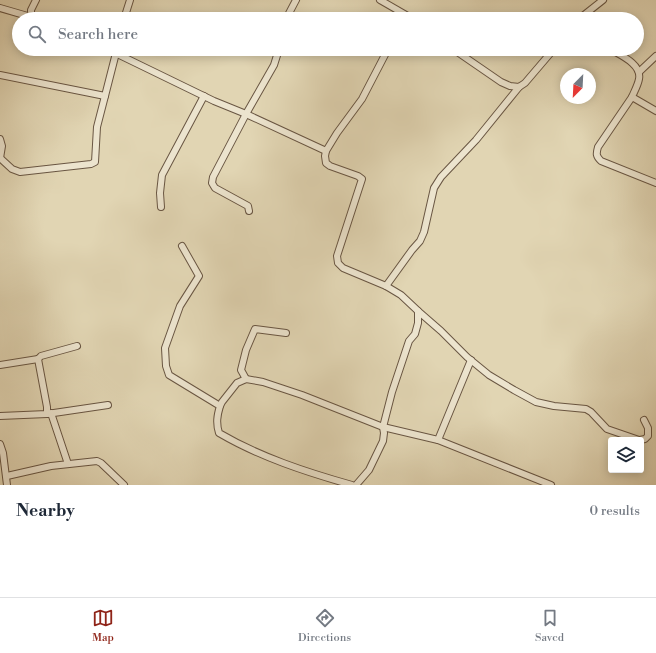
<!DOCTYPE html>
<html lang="en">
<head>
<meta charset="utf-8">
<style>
	body { margin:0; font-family:"Libre Bodoni",serif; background:#f2f2f3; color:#1f2937 }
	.controls { position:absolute; right:12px; bottom:12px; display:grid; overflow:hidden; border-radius:4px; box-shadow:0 2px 10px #0003 }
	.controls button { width:36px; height:36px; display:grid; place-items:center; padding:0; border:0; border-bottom:1px solid #e0e1e3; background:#fff; color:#1f2937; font:20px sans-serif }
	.compass { position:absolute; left:560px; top:68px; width:36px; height:36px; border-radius:50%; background:#fff; box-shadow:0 2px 10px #0003; rotate:204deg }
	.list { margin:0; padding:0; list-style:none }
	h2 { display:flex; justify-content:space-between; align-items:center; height:52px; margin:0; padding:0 16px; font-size:17px }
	h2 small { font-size:13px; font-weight:400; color:#747a83 }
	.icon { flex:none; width:22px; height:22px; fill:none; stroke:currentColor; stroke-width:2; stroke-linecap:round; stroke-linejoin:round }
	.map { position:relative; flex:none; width:656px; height:485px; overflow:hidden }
	.search { position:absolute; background:#fff; box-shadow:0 2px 10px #0003; left:12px; right:12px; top:12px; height:44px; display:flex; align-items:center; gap:10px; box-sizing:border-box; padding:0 14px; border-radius:22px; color:#747a83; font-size:15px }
	.sheet { height:112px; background:#fff }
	nav { display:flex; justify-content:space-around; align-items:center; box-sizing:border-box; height:56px; border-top:1px solid #e0e1e3; background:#fff; font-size:11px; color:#747a83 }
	nav a { display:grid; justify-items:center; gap:2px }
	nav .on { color:#8f2418 }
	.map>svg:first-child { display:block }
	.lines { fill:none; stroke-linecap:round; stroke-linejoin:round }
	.minor-casing { stroke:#695643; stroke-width:8 }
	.minor { stroke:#ece4ce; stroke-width:6 }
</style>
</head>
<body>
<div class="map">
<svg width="656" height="485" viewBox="0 0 656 485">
	<rect width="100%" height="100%" fill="#e1d5b3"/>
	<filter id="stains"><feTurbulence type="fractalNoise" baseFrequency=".005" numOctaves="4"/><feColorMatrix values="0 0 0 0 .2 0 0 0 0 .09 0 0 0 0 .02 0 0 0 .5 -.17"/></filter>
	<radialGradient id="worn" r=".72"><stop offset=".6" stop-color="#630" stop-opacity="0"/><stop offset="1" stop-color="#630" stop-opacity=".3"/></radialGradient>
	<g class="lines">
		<g class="minor-casing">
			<g id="minor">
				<polyline points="380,0 413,19"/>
				<polyline points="0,8 31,17 32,19"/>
				<polyline points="31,17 31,10 36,0"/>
				<polyline points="124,19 130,0"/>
				<polyline points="286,19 296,0"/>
				<polyline points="579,19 603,0"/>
				<polyline points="107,49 214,101 246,114 326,151"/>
				<polyline points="453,49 501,82 510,86 519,87 525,83 554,49"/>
				<path d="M 610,49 C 620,55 642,64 639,79 C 638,85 634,92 632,97 L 656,111"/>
				<polyline points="639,72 656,56"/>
				<polyline points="0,75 105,96 117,49"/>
				<path d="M 632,97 L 598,147 C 596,154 596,156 601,161 L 656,183"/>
				<polyline points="0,139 2,146 0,158"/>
				<polyline points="0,158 12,169 20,172 91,164 95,162 97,127 105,96"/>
				<polyline points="161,207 160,193 162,175 204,96"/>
				<polyline points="249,211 248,206 215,188 212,183 213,177 246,114 274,65 279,49"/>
				<path d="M 182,246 L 199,276 L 180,306 L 165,348 L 166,366 L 169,375 L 220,406 C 217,416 216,423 219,433 C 260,457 306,472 352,485"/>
				<polyline points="386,286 412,250 420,241 424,232 434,188 441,177 476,140 519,87"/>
				<polyline points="418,311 441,331 467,357 489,375 514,390 536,402 554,406 586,409 591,412 607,429 639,440"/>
				<polyline points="0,365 38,359"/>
				<polyline points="246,379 241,370 246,350 255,329 286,333"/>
				<polyline points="220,406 222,402 237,383 246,379 263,382 302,395 383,427 438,440 471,360"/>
				<polyline points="51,413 68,464"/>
				<polyline points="47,414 108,405"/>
				<polyline points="0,416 47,414 47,407 38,359 41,356 77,346"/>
				<polyline points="438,440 551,485"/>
				<polyline points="640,440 645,439 648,436 648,428 644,420"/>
				<polyline points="0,444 3,453 7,485"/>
				<polyline points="7,476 51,466 97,461 101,463 124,485"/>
				<polyline points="356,485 369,470 383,441 384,433 383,427 392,392 409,341 415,334 418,323 418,311 401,295 386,286 343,268 338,263 337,256 362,179 358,176 330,166 326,163 325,156 326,151 337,133 362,99 388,49"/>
			</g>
		</g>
		<use href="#minor" class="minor"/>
	</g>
	<rect width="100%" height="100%" filter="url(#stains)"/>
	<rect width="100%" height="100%" fill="url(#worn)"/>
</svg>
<div class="controls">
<button><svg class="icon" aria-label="layers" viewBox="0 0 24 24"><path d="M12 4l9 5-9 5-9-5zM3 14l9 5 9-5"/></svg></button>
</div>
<svg class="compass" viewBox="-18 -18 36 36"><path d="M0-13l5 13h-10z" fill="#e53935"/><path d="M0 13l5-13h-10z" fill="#747a83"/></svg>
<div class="search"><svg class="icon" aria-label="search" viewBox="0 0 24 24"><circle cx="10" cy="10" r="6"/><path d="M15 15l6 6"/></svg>Search here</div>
</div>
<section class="sheet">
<h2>Nearby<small>0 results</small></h2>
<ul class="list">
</ul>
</section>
<nav>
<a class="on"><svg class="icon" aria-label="map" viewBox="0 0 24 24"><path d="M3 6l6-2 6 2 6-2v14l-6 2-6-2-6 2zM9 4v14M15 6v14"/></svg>Map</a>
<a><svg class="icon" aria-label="directions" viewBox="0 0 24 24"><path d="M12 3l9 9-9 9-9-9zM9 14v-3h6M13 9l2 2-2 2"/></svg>Directions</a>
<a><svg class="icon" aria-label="saved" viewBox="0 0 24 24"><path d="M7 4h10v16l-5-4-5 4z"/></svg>Saved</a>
</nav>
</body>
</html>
